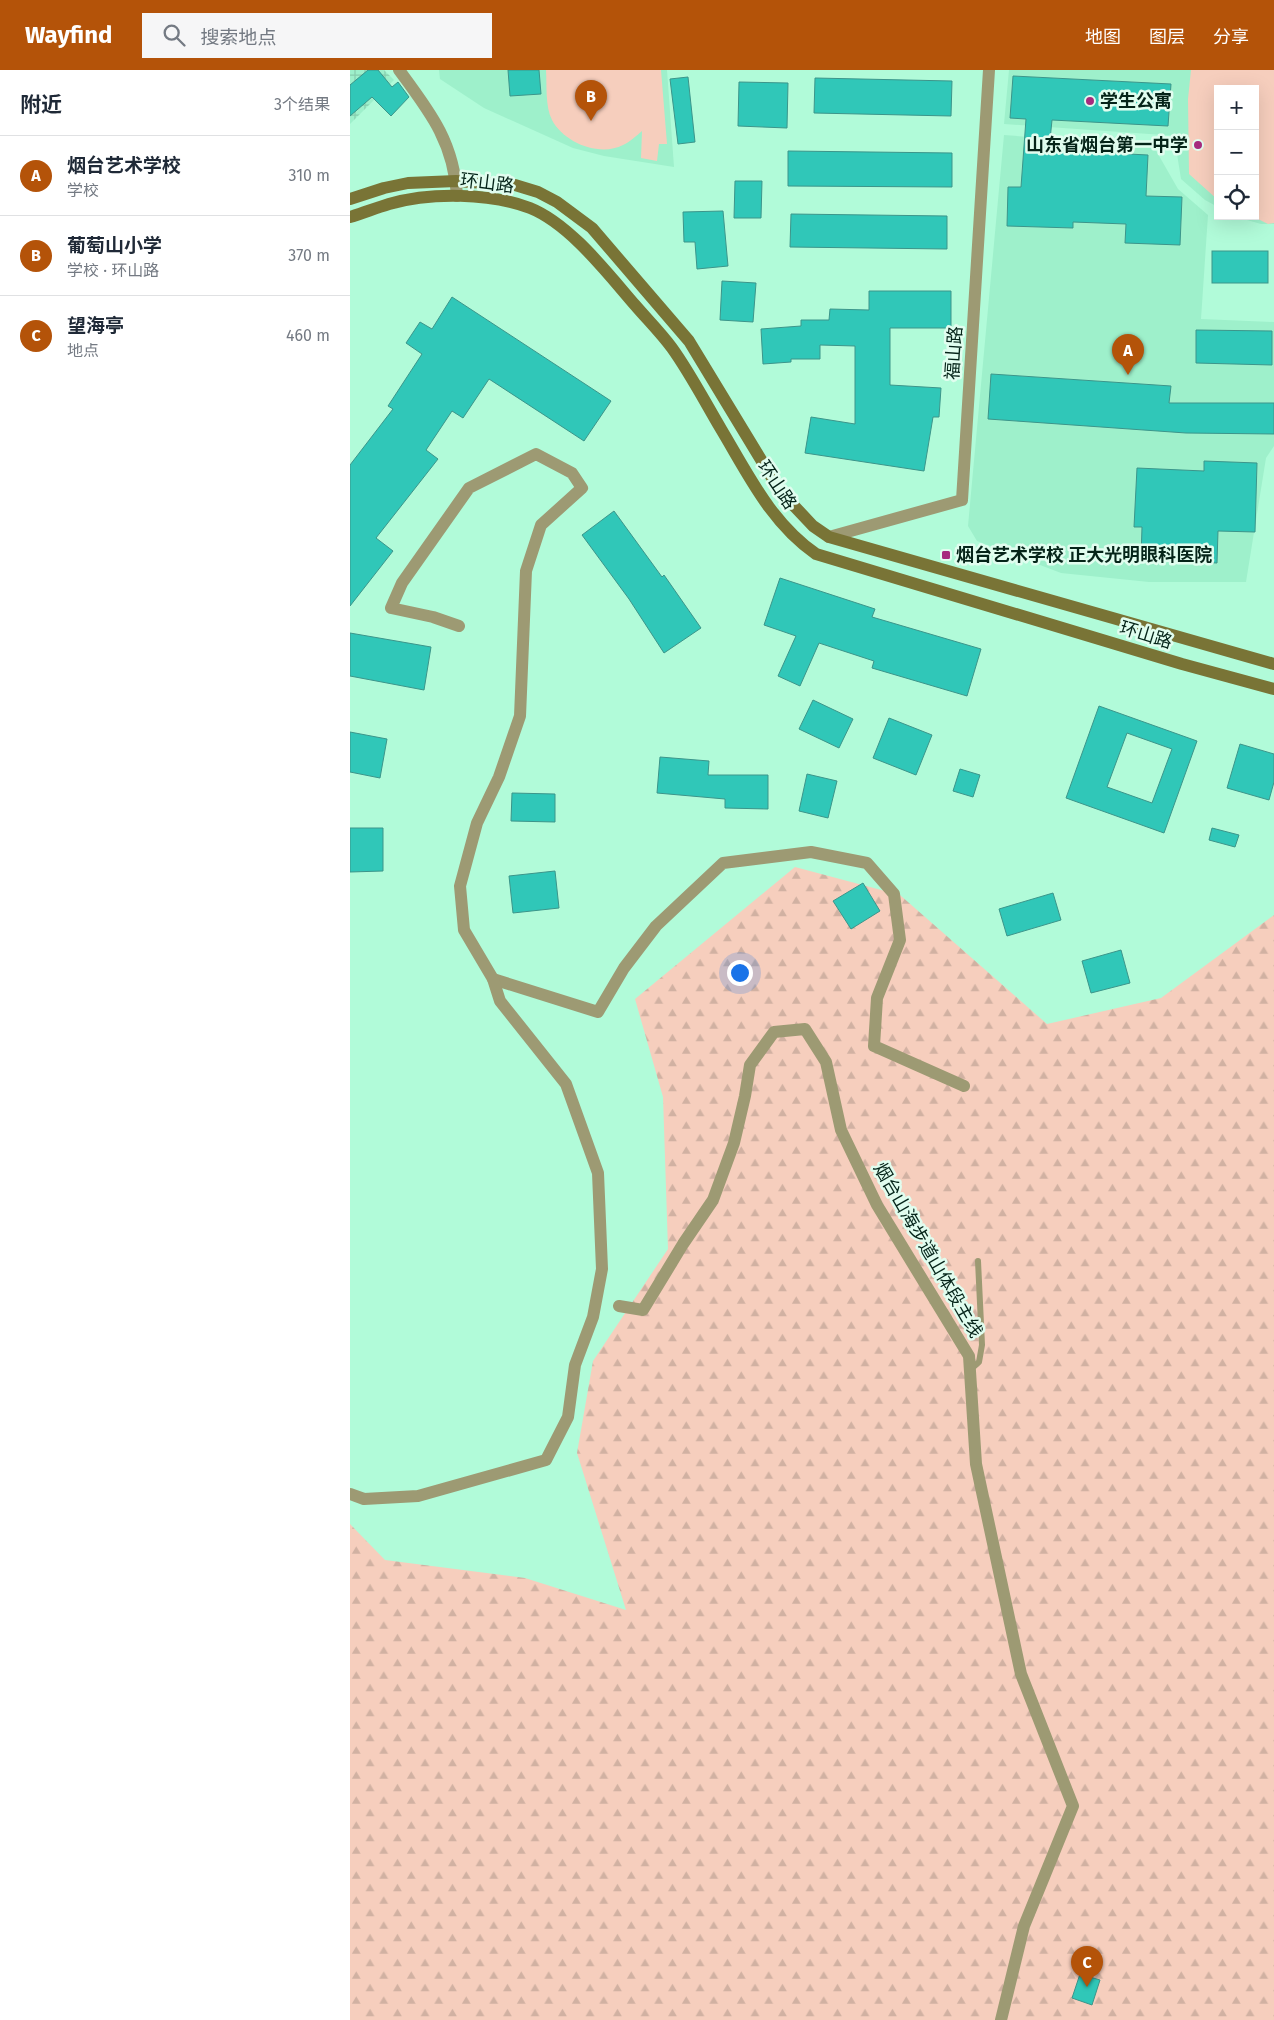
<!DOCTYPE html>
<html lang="zh">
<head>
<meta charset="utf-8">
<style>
	body { margin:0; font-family:"Fira Sans","Noto Sans SC",sans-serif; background:#f6f6f7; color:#1f2937 }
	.controls { position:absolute; right:15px; top:15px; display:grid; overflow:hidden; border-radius:0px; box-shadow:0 5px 20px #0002 }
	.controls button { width:45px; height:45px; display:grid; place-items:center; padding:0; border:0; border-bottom:1px solid #e0e1e3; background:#fff; color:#1f2937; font:25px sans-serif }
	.you { position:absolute; left:389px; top:902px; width:18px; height:18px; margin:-12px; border:4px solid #fff; border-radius:50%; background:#1a73e8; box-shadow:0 0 0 8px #1a73e833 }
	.badge { display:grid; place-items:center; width:32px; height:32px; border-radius:50%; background:#b45309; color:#fff; font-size:16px; font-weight:700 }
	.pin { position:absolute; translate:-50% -41px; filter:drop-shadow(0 1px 2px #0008) }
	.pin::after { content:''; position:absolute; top:26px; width:18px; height:15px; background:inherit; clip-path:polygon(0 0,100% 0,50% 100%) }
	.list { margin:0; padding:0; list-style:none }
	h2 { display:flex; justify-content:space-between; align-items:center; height:65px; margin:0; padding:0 20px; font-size:21px }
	h2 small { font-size:16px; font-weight:400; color:#747a83 }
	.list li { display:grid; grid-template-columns:32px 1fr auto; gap:15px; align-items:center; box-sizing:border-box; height:80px; padding:0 20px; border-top:1px solid #e0e1e3 }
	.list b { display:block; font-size:19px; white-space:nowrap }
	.list p { margin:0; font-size:16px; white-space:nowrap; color:#747a83 }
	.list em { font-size:16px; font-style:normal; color:#747a83 }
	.icon { flex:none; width:28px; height:28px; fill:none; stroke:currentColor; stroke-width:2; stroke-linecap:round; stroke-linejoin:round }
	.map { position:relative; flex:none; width:924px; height:1950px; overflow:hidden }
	header { display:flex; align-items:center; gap:30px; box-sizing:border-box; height:70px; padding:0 25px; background:#b45309; color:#fff }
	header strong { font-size:24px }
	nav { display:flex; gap:28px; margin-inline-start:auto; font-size:18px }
	.search { width:350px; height:45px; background:#f6f6f7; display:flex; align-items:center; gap:12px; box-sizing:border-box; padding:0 18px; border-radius:0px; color:#747a83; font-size:19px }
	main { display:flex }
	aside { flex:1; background:#fff }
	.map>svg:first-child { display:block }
	.built { fill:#9ef0cb }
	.industrial { fill:url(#industrial-grid) }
	.green { fill:#f6cebd }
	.forest { fill:url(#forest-firs) }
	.building { fill:#30c7b8; stroke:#3c958a; fill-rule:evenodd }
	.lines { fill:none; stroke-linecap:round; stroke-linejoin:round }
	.lane { stroke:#9d9a73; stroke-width:6 }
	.street { stroke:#9d9a73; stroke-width:12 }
	.secondary { stroke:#797436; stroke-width:12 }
	.poi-dot { fill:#a72b7e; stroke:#e1fdef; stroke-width:2 }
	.labels { text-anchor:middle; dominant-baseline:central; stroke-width:5; stroke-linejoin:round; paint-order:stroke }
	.poi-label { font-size:18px; font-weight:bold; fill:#052419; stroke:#e1fdef; text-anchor:start }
	.street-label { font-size:18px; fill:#052419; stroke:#e1fdef }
</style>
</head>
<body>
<header>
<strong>Wayfind</strong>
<div class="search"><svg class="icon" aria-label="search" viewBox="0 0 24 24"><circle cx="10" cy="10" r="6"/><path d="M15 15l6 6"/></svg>搜索地点</div>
<nav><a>地图</a><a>图层</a><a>分享</a></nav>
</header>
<main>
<aside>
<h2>附近<small>3个结果</small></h2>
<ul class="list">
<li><span class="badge">A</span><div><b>烟台艺术学校</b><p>学校</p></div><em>310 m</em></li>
<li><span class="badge">B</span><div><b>葡萄山小学</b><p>学校 · 环山路</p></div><em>370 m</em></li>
<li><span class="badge">C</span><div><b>望海亭</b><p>地点</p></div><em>460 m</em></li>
</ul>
</aside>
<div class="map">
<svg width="924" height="1950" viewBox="0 0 924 1950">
	<defs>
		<pattern id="industrial-grid" width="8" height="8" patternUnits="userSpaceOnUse" patternTransform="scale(1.25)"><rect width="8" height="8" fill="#9ef0cb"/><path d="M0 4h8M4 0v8" fill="none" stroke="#87ceae"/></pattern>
		<pattern id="forest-firs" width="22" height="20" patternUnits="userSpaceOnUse" patternTransform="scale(1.25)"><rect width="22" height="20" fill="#f6cebd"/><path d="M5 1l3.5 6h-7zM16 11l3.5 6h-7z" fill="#d1b1a2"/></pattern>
	</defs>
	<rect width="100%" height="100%" fill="#b1fbd9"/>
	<g class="built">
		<polygon points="89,0 317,0 324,97 254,86 223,78 134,38 90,9"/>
		<polygon points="659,0 924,0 924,154 911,154 883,146 905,146 905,19 868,19 868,137 855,130 831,109 827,84 828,66 654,54"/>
		<polygon points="654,65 804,77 828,119 858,145 851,249 924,252 924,376 916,388 896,512 799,512 711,503 627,471 618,456"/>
	</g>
	<polygon class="industrial" points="0,0 34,0 44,10 0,54"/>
	<g class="green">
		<path d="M 196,0 L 311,0 L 317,74 L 309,74 L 307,91 L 291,88 L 292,61 C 286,66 280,72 273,75 C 250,87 214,73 202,50 C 195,36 197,15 196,0 Z"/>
		<polygon points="841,0 924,0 924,153 918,154 902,146 905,146 905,19 868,19 868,130 839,104 838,29"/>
	</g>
	<polygon class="forest" points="445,797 550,825 697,954 811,928 924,845 924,1950 0,1950 0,1454 35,1490 175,1508 276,1540 227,1383 243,1291 318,1179 313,1027 285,929"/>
	<g class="building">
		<polygon points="18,0 28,0 42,17 48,12 59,27 41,46 22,27 0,46 0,15"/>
		<polygon points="158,0 189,0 191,24 160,26"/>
		<polygon points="663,6 821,14 818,56 702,50 699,80 798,85 796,126 832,127 830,175 775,173 776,154 723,152 723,158 657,156 658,117 671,117 676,49 660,48"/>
		<polygon points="338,7 345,72 328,74 320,9"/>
		<polygon points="465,8 602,11 601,46 464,43"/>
		<polygon points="389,12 438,13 437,58 388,56"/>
		<polygon points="438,81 602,83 602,117 438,116"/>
		<polygon points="385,111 412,111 411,148 384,148"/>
		<polygon points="373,141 378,196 347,199 345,172 334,172 333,142"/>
		<polygon points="441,144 597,146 597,179 440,177"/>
		<rect x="862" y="181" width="56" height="32"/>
		<polygon points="372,211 406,213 403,252 370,250"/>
		<polygon points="519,221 601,221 601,258 540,258 540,315 591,318 589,347 583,347 574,401 455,383 461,347 505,354 505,276 470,275 470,289 441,289 441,292 413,294 411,259 451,256 451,250 479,250 480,239 519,240"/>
		<polygon points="102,227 261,331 234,371 139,309 113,348 102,341 76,380 88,389 26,468 43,481 0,536 0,395 43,339 38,336 72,284 56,273 70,252 82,259"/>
		<polygon points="846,260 922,261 922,295 846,293"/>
		<polygon points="641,304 821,316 819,333 924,333 924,364 836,363 638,349"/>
		<polygon points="854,391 907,393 905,462 868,461 867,493 791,490 792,457 784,457 787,398 854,401"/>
		<polygon points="264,441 312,507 314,505 351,558 314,583 279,529 232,465"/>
		<polygon points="430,508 525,539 522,547 631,579 617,626 522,598 524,591 469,573 450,616 428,606 446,566 414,555"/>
		<polygon points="0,563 81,577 74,620 0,606"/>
		<polygon points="463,630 503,649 489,678 449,659"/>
		<path d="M 749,636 L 847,671 L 814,763 L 716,728 ZM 777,663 L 822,679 L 802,733 L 757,717 Z"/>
		<polygon points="539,648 582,665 566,705 523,688"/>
		<polygon points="0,662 37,669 30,708 0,702"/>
		<polygon points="890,674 924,684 924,712 919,730 877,718"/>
		<polygon points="310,687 359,691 358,705 418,705 418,739 375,738 375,729 307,723"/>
		<polygon points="610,699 630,705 623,727 603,721"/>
		<polygon points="457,704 487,711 478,748 449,741"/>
		<polygon points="162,723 205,724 205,752 161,751"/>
		<polygon points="0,758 33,758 33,801 0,802"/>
		<polygon points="862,758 889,765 885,777 859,770"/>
		<polygon points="205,801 209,838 163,843 159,806"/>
		<polygon points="513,813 530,841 501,859 483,831"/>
		<polygon points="703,823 711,850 657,866 649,839"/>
		<polygon points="771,880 780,913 741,923 732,891"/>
		<polygon points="730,1904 750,1910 742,1935 722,1928"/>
	</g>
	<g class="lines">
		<polyline class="lane" points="620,1300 629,1292 632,1275 628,1191"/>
		<g class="street">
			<path d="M 49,0 C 80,42 104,72 107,126"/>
			<polyline points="479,467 612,430 639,0"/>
			<polyline points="143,909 248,942 274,898 306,856 373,793 461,782 517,793 544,824 550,870 527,928 524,976 614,1016"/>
			<polyline points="269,1236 293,1240 333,1174 363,1130 384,1073 395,1026 400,995 424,962 455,959 476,992 491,1060 527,1135 619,1286 626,1394 671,1604 723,1736 674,1856 651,1950"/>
			<polyline points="0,1424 14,1429 68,1426 196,1390 218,1347 225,1295 243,1247 252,1199 248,1103 216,1014 150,931 143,909 114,860 110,816 127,753 149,707 170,646 176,501 191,455 232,418 222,403 186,384 119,418 52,513 41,538 83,547 109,556"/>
		</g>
		<g class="secondary">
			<polyline points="0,129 34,118 58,113 106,111 165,115 188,122 207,132 242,158 339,271 430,421 463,456 479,467 924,594"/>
			<path d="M 0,147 C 13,143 26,138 39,134 C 81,122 140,123 180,138 C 220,154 258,204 285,235 C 297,249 311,263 322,278 C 340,303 355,332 371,359 C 398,404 421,453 466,484 L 832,594 L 924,619"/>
		</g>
	</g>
	<g class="poi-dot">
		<circle cx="740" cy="31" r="5"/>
		<circle cx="848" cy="75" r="5"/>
		<rect x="591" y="480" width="10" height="10" rx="2.5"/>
	</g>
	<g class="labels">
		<g class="poi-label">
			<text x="750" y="31">学生公寓</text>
			<text x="838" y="75" text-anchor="end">山东省烟台第一中学</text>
			<text x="606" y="485">烟台艺术学校 正大光明眼科医院</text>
		</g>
		<g class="street-label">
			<text transform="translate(137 113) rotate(7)">环山路</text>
			<text transform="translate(604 283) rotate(-86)">福山路</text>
			<text transform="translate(427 415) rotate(56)">环山路</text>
			<text transform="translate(796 565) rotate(17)">环山路</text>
			<text transform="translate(578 1180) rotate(60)">烟台山海步道山体段主线</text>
		</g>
	</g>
</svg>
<div class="controls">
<button>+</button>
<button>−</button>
<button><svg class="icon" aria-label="locate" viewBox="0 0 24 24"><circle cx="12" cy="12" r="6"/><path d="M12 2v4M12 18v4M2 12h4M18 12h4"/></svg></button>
</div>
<div class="you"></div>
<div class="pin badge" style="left:778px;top:305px">A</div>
<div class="pin badge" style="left:241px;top:51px">B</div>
<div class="pin badge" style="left:737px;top:1917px">C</div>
</div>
</main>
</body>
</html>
